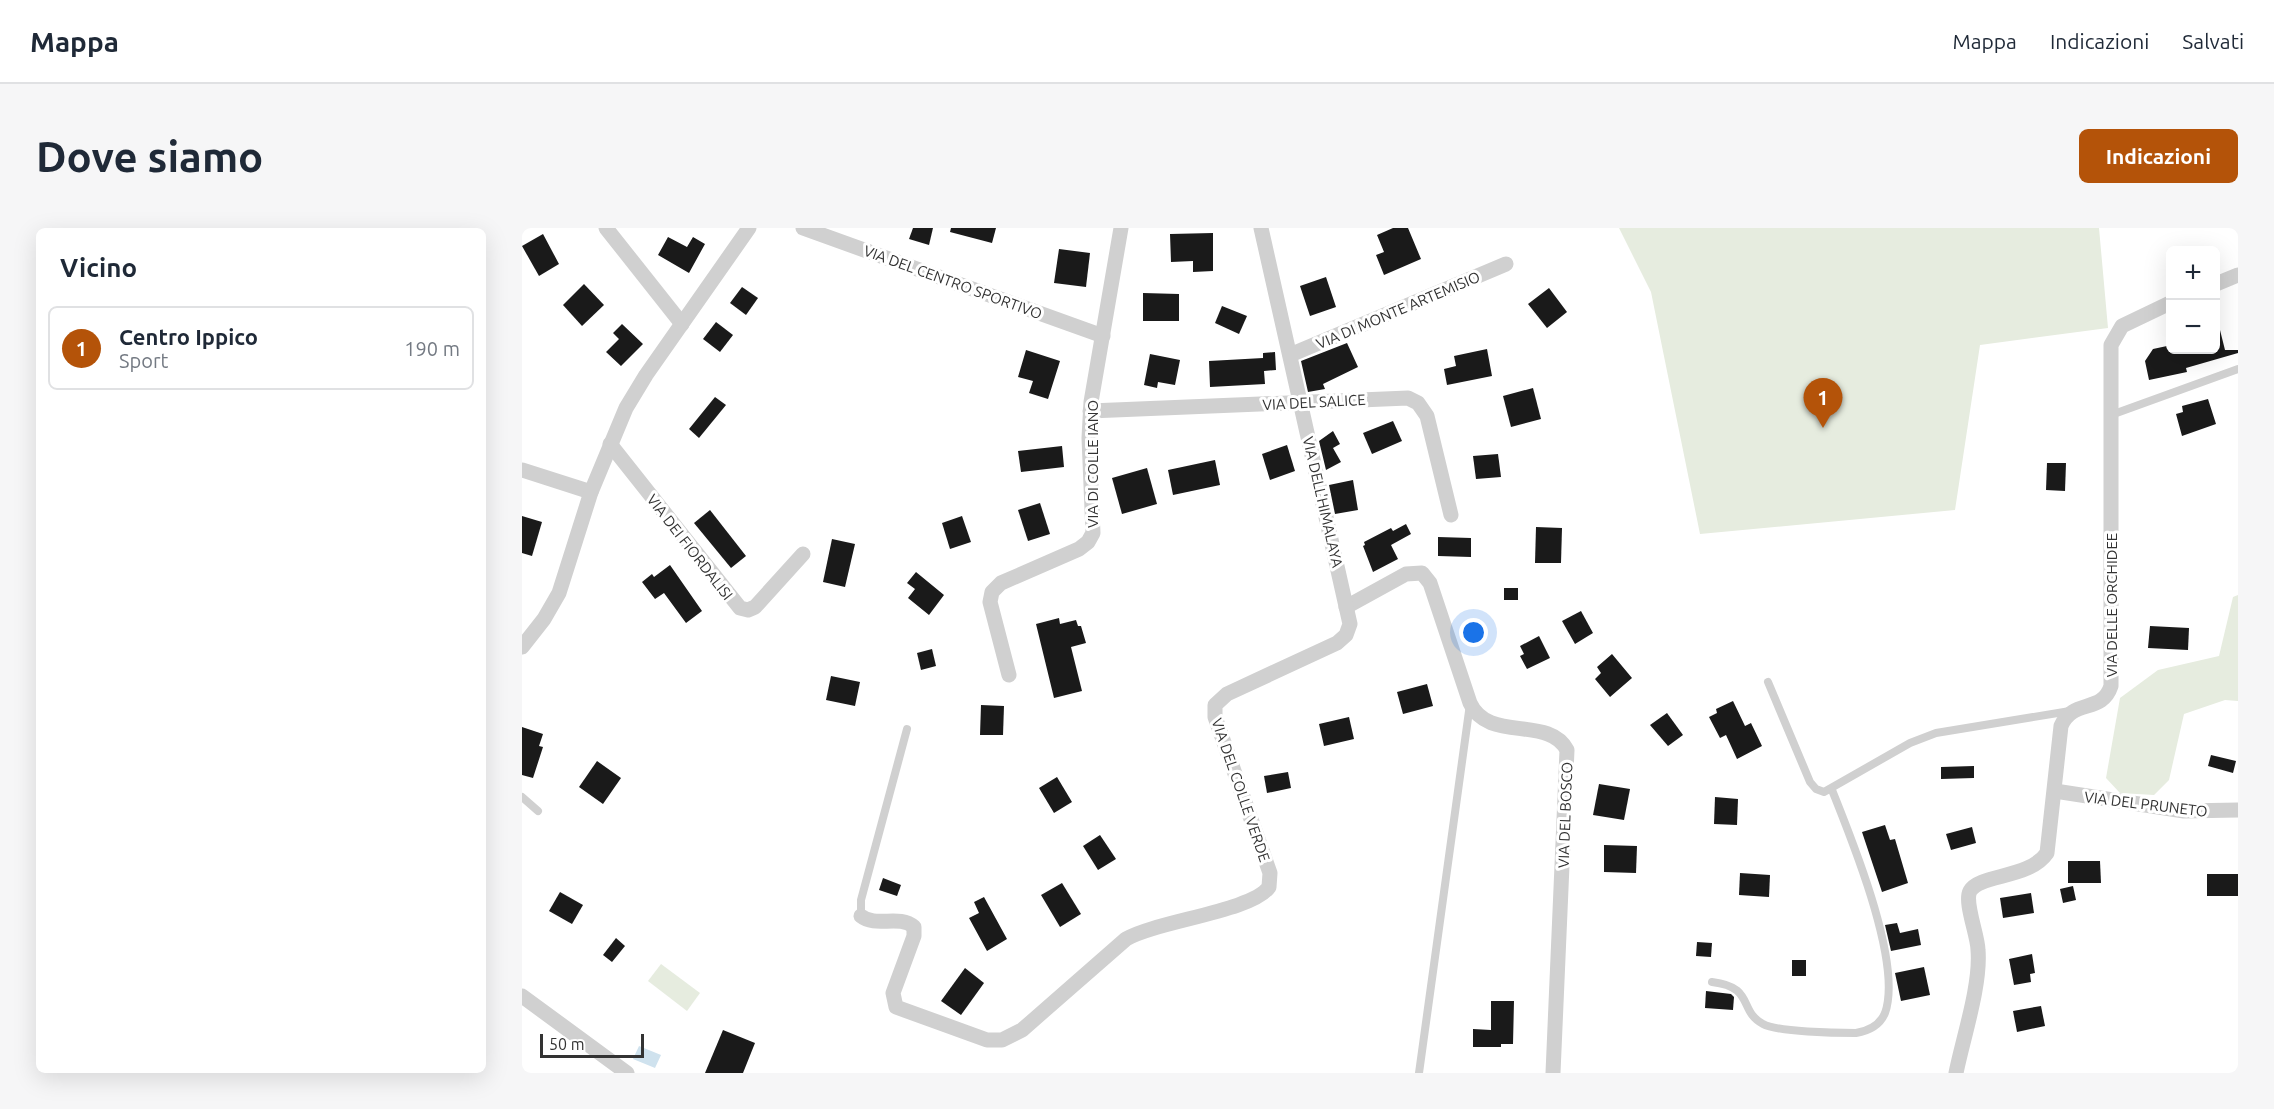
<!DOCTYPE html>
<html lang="it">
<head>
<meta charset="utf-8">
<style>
	body { margin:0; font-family:Ubuntu,sans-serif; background:#f6f6f7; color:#1f2937 }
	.controls { position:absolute; right:18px; top:18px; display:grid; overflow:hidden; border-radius:9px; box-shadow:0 6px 24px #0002 }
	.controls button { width:54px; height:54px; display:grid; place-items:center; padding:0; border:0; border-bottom:2px solid #e0e1e3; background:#fff; color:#1f2937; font:30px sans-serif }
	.scale { position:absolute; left:18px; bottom:15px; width:104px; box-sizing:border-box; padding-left:6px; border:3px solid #333; border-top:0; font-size:16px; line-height:21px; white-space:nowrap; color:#333; -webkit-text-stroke:4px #fff; paint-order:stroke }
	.you { position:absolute; left:952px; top:405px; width:21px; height:21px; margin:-15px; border:4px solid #fff; border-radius:50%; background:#1a73e8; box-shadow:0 0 0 9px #1a73e833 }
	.badge { display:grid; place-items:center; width:39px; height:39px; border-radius:50%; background:#b45309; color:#fff; font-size:20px; font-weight:700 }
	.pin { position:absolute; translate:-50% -50px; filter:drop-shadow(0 2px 3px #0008) }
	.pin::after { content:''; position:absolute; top:32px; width:21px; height:18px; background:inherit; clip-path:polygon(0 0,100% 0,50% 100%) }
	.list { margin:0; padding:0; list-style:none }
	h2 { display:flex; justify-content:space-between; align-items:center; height:78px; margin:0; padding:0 24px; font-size:26px }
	h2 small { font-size:20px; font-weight:400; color:#747a83 }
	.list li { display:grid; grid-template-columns:39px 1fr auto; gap:18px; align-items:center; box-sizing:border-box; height:84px; margin:0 12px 12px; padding:0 12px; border:2px solid #e0e1e3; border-radius:9px }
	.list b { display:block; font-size:22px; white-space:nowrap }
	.list p { margin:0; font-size:20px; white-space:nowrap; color:#747a83 }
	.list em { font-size:20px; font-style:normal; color:#747a83 }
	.map { position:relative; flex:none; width:1716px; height:845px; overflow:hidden; border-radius:9px }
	header { display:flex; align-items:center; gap:36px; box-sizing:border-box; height:84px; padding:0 30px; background:#fff; border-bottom:2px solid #e0e1e3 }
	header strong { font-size:28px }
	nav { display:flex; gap:33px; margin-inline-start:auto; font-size:21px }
	.intro { display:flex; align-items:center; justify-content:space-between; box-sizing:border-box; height:144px; padding:0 36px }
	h1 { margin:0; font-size:42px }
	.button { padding:15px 27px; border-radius:9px; background:#b45309; color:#fff; font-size:21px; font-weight:700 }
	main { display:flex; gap:36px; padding:0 36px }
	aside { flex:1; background:#fff; border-radius:9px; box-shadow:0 6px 24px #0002 }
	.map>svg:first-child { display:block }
	.green { fill:#e6ecdf }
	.water { fill:#cfe2ee }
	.building { fill:#1a1a1a }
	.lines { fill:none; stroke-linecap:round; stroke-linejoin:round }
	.service { stroke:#d0d0d0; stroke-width:8 }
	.minor { stroke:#d0d0d0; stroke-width:15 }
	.labels { text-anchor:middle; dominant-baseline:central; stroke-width:6; stroke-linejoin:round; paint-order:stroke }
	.street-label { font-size:15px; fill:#333; stroke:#fff }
</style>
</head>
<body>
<header>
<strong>Mappa</strong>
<nav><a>Mappa</a><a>Indicazioni</a><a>Salvati</a></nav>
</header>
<div class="intro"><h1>Dove siamo</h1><a class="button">Indicazioni</a></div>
<main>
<aside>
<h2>Vicino<small></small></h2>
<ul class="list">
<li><span class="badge">1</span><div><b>Centro Ippico</b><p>Sport</p></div><em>190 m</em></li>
</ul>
</aside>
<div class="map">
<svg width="1716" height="845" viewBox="0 0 1716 845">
	<rect width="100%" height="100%" fill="#fff"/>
	<g class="green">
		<polygon points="1097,0 1577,0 1586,100 1458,117 1433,282 1178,306 1129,64"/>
		<polygon points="1716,367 1716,473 1703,472 1662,486 1647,552 1632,567 1598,565 1584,550 1598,470 1636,442 1697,428 1711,369"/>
		<polygon points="139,736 178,765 165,783 126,753"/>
	</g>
	<polygon class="water" points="117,818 139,827 133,840 111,831"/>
	<g class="building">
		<polygon points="391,0 411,0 407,17 387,11"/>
		<polygon points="429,0 474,0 470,15 428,4"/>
		<polygon points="871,0 886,0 899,31 862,47 854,27 862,24 855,7"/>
		<polygon points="691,5 691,43 671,44 671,33 649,34 648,6"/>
		<polygon points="21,6 37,36 17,48 0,18"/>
		<polygon points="146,9 165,19 171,9 183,16 167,45 136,27"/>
		<polygon points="537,21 568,25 564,59 532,55"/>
		<polygon points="804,49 814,79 788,88 778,58"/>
		<polygon points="62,56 82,77 60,98 41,77"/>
		<polygon points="220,59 236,70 224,87 208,75"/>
		<polygon points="1027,60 1045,84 1025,100 1006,76"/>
		<polygon points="621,65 657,66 657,93 621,93"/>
		<polygon points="700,78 725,88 717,106 693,95"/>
		<polygon points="194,94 211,107 198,124 181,111"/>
		<polygon points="100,96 121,116 99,138 84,124 97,111 91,105"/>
		<polygon points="1694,98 1697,98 1703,122 1716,122 1716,125 1664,140 1665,144 1627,152 1623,133 1631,121 1645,118 1646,122 1694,122"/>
		<polygon points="825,115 836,139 801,156 803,161 786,164 779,133"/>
		<polygon points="965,121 970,148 925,157 922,141 934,138 932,128"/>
		<polygon points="504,122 538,133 526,171 507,165 511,153 496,149"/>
		<polygon points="753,124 754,142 742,143 743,156 688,159 687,133 741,130 741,125"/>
		<polygon points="628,126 658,132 653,157 636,154 635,160 622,157"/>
		<polygon points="1011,160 1019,191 989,199 981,168"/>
		<polygon points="193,169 204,177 177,210 167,201"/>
		<polygon points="1686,171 1694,196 1660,208 1654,186 1661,184 1660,178"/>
		<polygon points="871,193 880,213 850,226 841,205"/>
		<polygon points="811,203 818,216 811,220 819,234 804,242 797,213"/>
		<polygon points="765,217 773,243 748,252 740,226"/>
		<polygon points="540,218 542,239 499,244 496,223"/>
		<polygon points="976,226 979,249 954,251 951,228"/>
		<polygon points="693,232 698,257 651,267 646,242"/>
		<polygon points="1525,235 1544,235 1543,263 1524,262"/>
		<polygon points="625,240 635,276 600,286 590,250"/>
		<polygon points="831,252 836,282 813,286 807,257"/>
		<polygon points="518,275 528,306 506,313 496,282"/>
		<polygon points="188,282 224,328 209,340 172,295"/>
		<polygon points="0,288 20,294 10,328 0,325"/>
		<polygon points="440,288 449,314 428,321 420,295"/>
		<polygon points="884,296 889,306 869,317 876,331 851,344 841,318 843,317 842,314 869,300 871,303"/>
		<polygon points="1014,299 1040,300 1039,335 1013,335"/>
		<polygon points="916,309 949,310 949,329 916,328"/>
		<polygon points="310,311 333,316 323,359 301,354"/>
		<polygon points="148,337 180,383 164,395 142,365 133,371 120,354 130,346 132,349"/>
		<polygon points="394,344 422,367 407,387 386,370 393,361 385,355"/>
		<rect x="982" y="360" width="14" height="12"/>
		<polygon points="1059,383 1071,405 1053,416 1040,393"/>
		<polygon points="537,390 538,396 554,392 556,398 559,398 564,415 549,419 560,463 532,470 514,396"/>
		<polygon points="1628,398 1667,400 1666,422 1626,420"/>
		<polygon points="1017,408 1028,430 1005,441 998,428 1002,426 998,418"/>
		<polygon points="410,421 414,438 399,442 395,425"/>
		<polygon points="1090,426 1110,450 1088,469 1073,451 1079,445 1075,439"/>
		<polygon points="309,448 338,454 333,478 304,472"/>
		<polygon points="905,456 911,478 881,486 875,464"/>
		<polygon points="1211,473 1223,498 1229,495 1240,518 1215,531 1204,507 1198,510 1187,489 1195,485 1194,481"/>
		<polygon points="459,477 482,478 481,507 458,507"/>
		<polygon points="1145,485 1161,507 1146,518 1128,497"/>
		<polygon points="827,489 832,511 802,518 797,496"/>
		<polygon points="0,499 21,506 17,518 21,519 11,550 0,547"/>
		<polygon points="1689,527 1714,533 1711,545 1686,538"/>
		<polygon points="75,533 99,550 81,576 57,559"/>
		<polygon points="1452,538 1452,550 1419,551 1419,539"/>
		<polygon points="766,544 769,560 745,565 742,548"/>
		<polygon points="535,549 550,574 532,585 517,560"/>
		<polygon points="1077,556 1108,561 1102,592 1071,587"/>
		<polygon points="1193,569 1216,571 1215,597 1192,596"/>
		<polygon points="1363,597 1368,612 1373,611 1386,655 1360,664 1340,604"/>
		<polygon points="1450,599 1454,615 1429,622 1424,606"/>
		<polygon points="578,607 594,631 576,642 561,618"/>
		<polygon points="1082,617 1115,618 1114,645 1082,644"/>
		<polygon points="1546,633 1578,633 1579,655 1546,655"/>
		<polygon points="1218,645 1248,647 1247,669 1217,667"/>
		<rect x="1685" y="646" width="31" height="22"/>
		<polygon points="361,650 379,657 375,668 357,662"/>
		<polygon points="540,655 559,686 538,699 519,667"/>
		<polygon points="1551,658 1554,672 1541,675 1538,661"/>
		<polygon points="38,664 61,677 50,696 27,683"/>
		<polygon points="1509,665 1512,685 1481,690 1478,670"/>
		<polygon points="462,669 485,711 465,723 447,690 457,685 452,674"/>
		<polygon points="1375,695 1378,705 1396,701 1399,717 1369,723 1363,697"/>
		<polygon points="94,710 103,718 90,734 81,727"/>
		<polygon points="1175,714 1190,715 1189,729 1174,728"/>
		<polygon points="1510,726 1513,745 1508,746 1509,754 1492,757 1487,731"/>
		<rect x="1270" y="732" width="14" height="16"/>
		<polygon points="1402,739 1408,767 1379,773 1373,745"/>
		<polygon points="443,740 462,755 439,787 419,773"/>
		<polygon points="1184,763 1209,766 1212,769 1211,782 1183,780"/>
		<polygon points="969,773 992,773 991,816 979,816 979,819 951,819 951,801 969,802"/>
		<polygon points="1519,778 1523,798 1495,804 1491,783"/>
		<polygon points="201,802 233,815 221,845 183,845"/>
	</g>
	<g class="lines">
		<g class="service">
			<polyline points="1589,187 1716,141"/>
			<polyline points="1246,454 1288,554 1294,561 1302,564 1388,515 1414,505 1548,483"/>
			<polyline points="0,569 16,583"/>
			<polyline points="339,688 339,672 385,501"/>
			<path d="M 1190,754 C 1233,759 1216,783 1241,796 C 1255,804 1315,805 1334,805 C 1346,803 1358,797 1363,785 C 1381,735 1329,610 1310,562"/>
			<polyline points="897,845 948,476"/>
		</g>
		<g class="minor">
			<polyline points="84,0 160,96"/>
			<polyline points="281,0 581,108"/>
			<polyline points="1694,56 1716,47"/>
			<polyline points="768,127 984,36"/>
			<polyline points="568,183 886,170 896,175 905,188 929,287"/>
			<polyline points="88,216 218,380 226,382 233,379 281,326"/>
			<polyline points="0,242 69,264"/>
			<path d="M 824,379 L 884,346 L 900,345 L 908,355 L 948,475 C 966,515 1027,487 1045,522 L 1031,845"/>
			<polyline points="0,419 22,391 37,365 69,264 104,180 124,147 227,0"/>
			<polyline points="487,447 468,374 470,364 479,355 557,321 566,314 571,305 567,210 569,174 599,0"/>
			<polyline points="1533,563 1662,583 1716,582"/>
			<path d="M 339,688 C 354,700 377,686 392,699 L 392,708 L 371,765 L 374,779 L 465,812 L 480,812 L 500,802 L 604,711 C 635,693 731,683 747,659 L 748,645 L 693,489 L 693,477 L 705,466 L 815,415 L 824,407 L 828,396 L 739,0"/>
			<polyline points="0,768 105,845"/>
			<path d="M 1434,845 C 1441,810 1459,757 1456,722 C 1456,708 1442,674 1448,663 C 1458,646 1507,651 1525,625 L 1539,498 C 1551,470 1580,486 1589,458 L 1589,117 L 1600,98 L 1648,75"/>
		</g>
	</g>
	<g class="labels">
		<g class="street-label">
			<text transform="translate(431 54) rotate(20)">VIA DEL CENTRO SPORTIVO</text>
			<text transform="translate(876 82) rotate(-23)">VIA DI MONTE ARTEMISIO</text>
			<text transform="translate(792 174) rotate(-3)">VIA DEL SALICE</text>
			<text transform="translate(570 236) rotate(-90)">VIA DI COLLE IANO</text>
			<text transform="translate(801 274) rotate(77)">VIA DELL'HIMALAYA</text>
			<text transform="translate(168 319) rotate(52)">VIA DEI FIORDALISI</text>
			<text transform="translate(1589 377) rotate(-90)">VIA DELLE ORCHIDEE</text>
			<text transform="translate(719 562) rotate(71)">VIA DEL COLLE VERDE</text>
			<text transform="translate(1624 576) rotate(7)">VIA DEL PRUNETO</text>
			<text transform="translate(1043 587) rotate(-88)">VIA DEL BOSCO</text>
		</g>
	</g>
</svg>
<div class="controls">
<button>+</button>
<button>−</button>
</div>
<div class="scale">50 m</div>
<div class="you"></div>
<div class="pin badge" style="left:1301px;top:200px">1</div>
</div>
</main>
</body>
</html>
